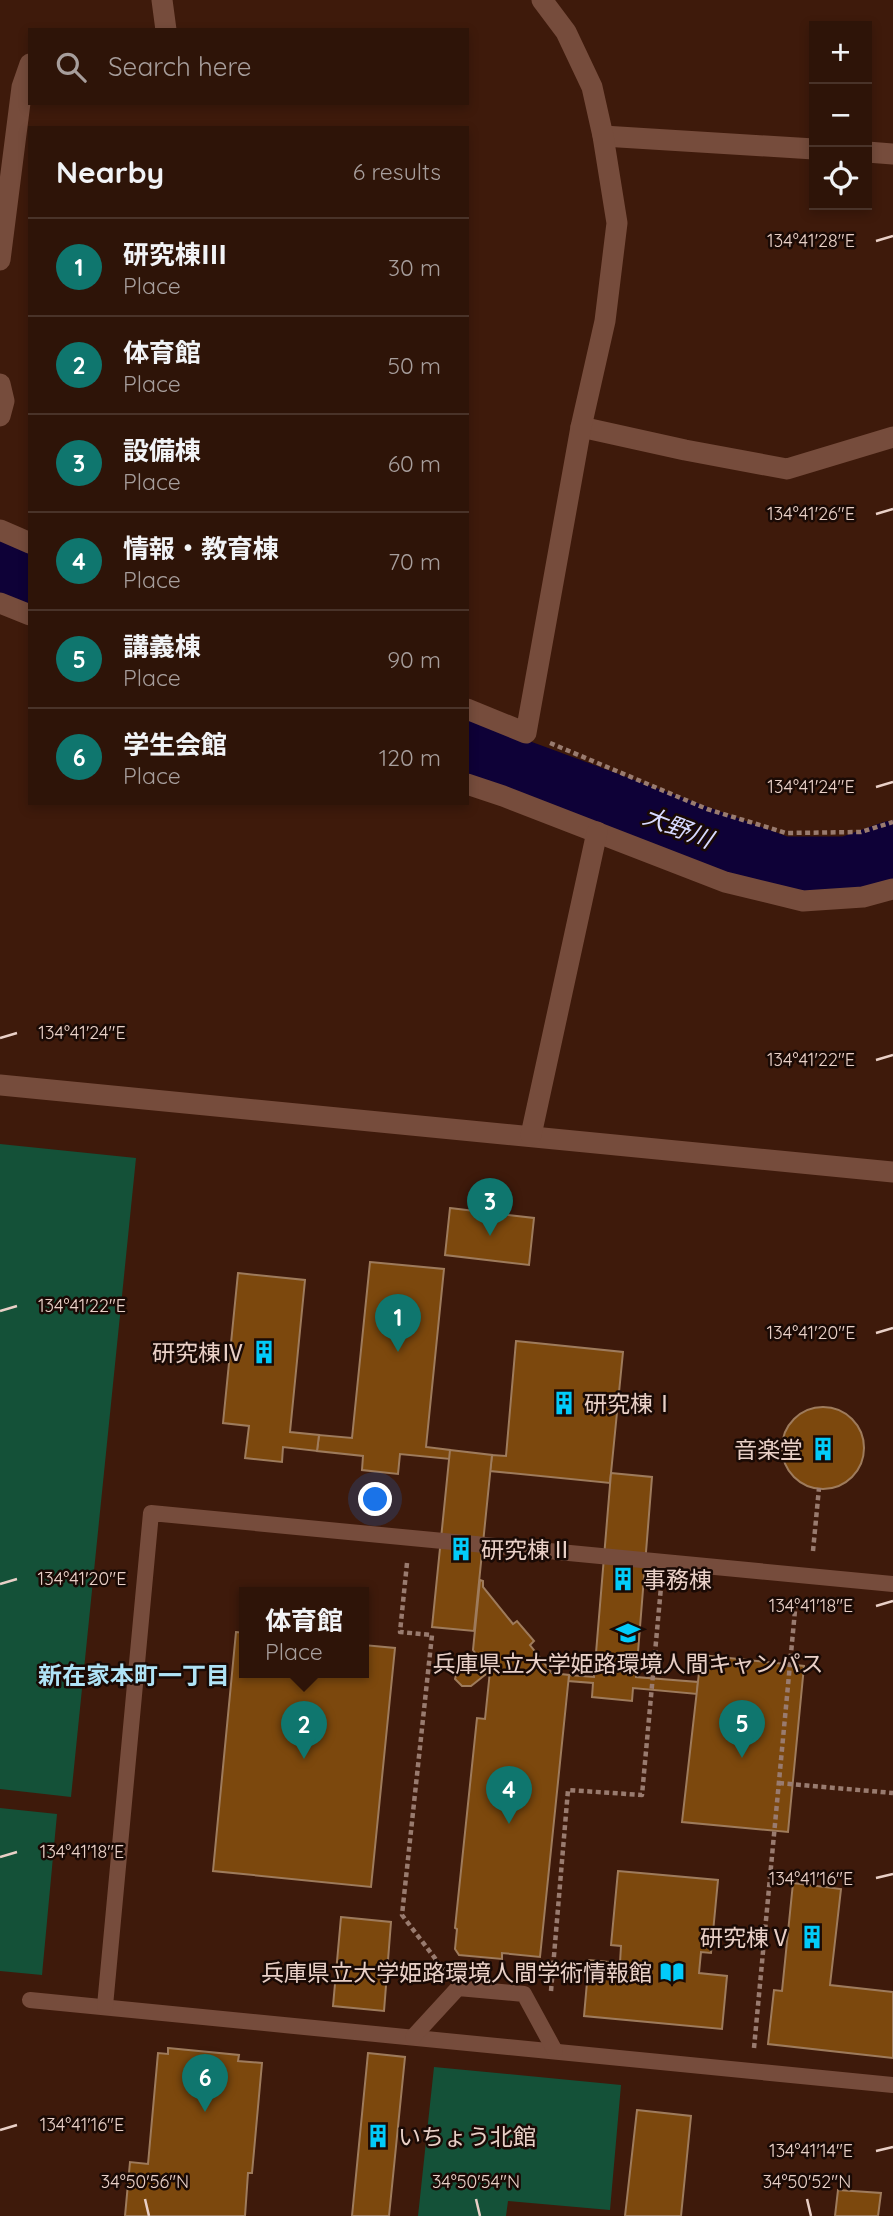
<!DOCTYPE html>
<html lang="en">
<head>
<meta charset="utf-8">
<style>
	body { margin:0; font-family:Quicksand,"Noto Sans JP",sans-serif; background:#361d12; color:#f1f3f6 }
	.controls { position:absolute; right:21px; top:21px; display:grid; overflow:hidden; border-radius:0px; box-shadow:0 4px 10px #0003 }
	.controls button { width:63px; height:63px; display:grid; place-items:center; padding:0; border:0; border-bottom:2px solid #493329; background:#2e1408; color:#f1f3f6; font:35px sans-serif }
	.you { position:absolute; left:376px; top:1500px; width:24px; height:24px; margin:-18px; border:5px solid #fff; border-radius:50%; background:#1a73e8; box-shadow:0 0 0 10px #1a73e833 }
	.badge { display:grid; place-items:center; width:46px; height:46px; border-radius:50%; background:#0f766e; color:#fff; font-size:23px; font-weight:700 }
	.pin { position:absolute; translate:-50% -58px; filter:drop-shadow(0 2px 4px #0008) }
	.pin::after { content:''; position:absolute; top:37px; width:24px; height:21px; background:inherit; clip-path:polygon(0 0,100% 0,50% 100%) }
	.popup { position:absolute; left:239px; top:1587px; width:130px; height:91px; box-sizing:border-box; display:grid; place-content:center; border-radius:0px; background:#2e1408; filter:drop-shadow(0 2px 5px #0005); font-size:23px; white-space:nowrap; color:#a79e9c }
	.popup b { font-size:26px; color:#f1f3f6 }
	.popup::after { content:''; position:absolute; left:50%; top:100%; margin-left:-14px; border:14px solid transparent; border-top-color:#2e1408 }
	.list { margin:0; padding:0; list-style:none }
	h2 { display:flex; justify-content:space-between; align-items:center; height:91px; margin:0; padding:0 28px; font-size:30px }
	h2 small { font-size:23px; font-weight:400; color:#a79e9c }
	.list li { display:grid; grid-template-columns:46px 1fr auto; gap:21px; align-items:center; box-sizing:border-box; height:98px; padding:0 28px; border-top:2px solid #493329 }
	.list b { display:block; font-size:26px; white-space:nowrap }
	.list p { margin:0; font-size:23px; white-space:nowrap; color:#a79e9c }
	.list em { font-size:23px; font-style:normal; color:#a79e9c }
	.icon { flex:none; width:38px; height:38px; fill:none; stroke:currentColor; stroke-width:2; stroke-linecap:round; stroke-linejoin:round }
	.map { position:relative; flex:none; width:893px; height:2216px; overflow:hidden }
	.search { position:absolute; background:#2e1408; box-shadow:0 4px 10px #0003; left:28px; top:28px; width:441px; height:77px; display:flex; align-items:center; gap:18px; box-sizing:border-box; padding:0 24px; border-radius:0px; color:#a79e9c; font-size:26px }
	.panel { position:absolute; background:#2e1408; box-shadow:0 4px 10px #0003; left:28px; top:126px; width:441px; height:679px; border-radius:0px }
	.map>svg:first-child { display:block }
	.green { fill:#145138 }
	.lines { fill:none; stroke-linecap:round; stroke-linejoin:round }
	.river { stroke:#0e0137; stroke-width:61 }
	.building { fill:#7c480d; stroke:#9e7b5c; stroke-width:2 }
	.path { stroke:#997b6f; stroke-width:4.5; stroke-dasharray:5 3.5; stroke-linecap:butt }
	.lane { stroke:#764c3c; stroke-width:16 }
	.street { stroke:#764c3c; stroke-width:21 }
	.ticks { fill:none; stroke:#e9d0c7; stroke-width:2.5 }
	.labels { text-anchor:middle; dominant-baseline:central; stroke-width:5; stroke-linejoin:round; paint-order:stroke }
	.poi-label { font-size:23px; fill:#e9d0c7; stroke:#1a0a05; text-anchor:end }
	.water-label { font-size:24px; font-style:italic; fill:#d7d9ff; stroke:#1a0a05 }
	.neighbourhood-label { font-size:24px; font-weight:bold; fill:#afe3f6; stroke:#1a0a05 }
	.ticks-label { font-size:18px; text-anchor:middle; fill:#e9d0c7; stroke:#1a0a05; stroke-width:5; stroke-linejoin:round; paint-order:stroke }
</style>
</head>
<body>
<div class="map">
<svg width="893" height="2216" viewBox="0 0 893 2216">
	<rect width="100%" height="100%" fill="#3e1a0b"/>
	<g class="green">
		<polygon points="0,1144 136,1158 71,1797 0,1789"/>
		<polygon points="0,1808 57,1814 42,1975 0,1971"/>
		<polygon points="434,2067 621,2085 610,2210 508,2201 506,2216 418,2216"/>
	</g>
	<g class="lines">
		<g class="river">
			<polyline points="0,572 30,582"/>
			<polyline points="467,747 520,770 782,867 848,867 893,851"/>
		</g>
	</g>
	<g class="building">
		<polygon points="450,1208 534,1218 529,1265 445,1255"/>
		<polygon points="370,1262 444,1269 426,1447 450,1450 450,1459 400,1454 398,1474 362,1470 363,1456 317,1451 319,1435 352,1438"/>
		<polygon points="238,1273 305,1280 290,1432 319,1435 317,1451 283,1447 282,1462 245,1458 249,1426 223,1423"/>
		<polygon points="516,1341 623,1352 610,1483 490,1471 492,1455 506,1456"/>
		<circle cx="823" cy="1448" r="41"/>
		<polygon points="450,1450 492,1455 474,1631 432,1627"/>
		<polygon points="611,1473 652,1477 636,1677 698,1682 697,1694 633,1688 632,1701 592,1697 593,1683 568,1681 569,1675 594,1677"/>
		<polygon points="480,1580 483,1581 483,1587 513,1624 517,1621 534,1641 530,1645 552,1673 569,1675 540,1957 502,1953 502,1959 459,1955 455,1949 457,1929 455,1928 477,1718 485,1719 490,1671 471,1686 462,1686 455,1679 458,1668 476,1654 473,1650"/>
		<polygon points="236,1632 244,1633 244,1673 364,1673 364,1645 395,1648 371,1887 213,1871"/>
		<polygon points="701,1655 804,1666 788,1832 682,1822"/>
		<polygon points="618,1871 718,1880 711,1953 701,1952 699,1973 727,1976 722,2029 584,2016 589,1960 620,1963 621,1946 611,1945"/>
		<polygon points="793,1883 841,1889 830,1985 893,1992 893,2058 768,2044 774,1990 782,1991"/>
		<polygon points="341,1917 391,1922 384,2011 333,2006"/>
		<polygon points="168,2048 239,2055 238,2061 262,2063 252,2173 248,2173 245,2216 125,2216 130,2162 148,2164 158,2053 168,2054"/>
		<polygon points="368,2053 405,2057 389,2216 352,2216"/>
		<polygon points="637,2110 691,2116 681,2216 625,2216"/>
		<polygon points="838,2190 881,2193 878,2216 835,2216"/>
	</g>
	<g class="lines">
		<g class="path">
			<polyline points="550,743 707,809 786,833 861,832 893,822"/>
			<polyline points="813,1551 819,1488"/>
			<polyline points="407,1563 400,1632 432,1635 402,1915 444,1970"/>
			<polyline points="779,1783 893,1793"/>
			<polyline points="551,1991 568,1790 642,1795 661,1587"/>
			<polyline points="754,2048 796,1600"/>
		</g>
		<g class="lane">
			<polyline points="30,2000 893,2085"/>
			<polyline points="105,2006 151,1513 893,1584"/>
			<polyline points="413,2037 458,1988 524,1994 555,2051"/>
		</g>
		<g class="street">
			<polyline points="162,0 166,30"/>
			<polyline points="603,136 814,149"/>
			<polyline points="867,152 893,154"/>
			<polyline points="0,260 22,87 30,64"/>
			<polyline points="0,384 4,401 0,416"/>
			<polyline points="581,427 685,450 787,469 893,437"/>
			<polyline points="0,530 30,543"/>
			<polyline points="0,603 30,615"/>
			<polyline points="467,709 526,733 581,427 605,321 617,223 603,136 592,87 566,32 542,0"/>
			<polyline points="467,784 503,796 725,882 803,901 863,897 893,889"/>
			<polyline points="0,1085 893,1172"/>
			<polyline points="531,1135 597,832"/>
		</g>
	</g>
	<path class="ticks" d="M 876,241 L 893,236M 876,514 L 893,509M 876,787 L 893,782M 0,1038 L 17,1033M 876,1060 L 893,1055M 0,1311 L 17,1306M 876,1333 L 893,1328M 0,1584 L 17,1579M 876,1606 L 893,1601M 0,1857 L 17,1852M 876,1878 L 893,1874M 0,2130 L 17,2125M 876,2151 L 893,2147M 145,2199 L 149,2216M 476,2199 L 480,2216M 807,2199 L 811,2216"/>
	<defs>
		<g id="building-bare" transform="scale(1.89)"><path d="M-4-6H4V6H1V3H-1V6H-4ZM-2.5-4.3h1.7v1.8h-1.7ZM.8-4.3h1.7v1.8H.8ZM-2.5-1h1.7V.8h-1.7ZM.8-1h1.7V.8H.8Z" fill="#02cbf9" stroke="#1a0a05" stroke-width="2.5" paint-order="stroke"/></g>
		<g id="university-bare" transform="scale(1.89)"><path d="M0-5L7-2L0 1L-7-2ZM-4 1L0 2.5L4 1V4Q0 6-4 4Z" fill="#02cbf9" stroke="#1a0a05" stroke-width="2.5" paint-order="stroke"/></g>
		<g id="library-bare" transform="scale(1.89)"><path d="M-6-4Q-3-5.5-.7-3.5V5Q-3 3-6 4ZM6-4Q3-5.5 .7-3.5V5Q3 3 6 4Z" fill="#02cbf9" stroke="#1a0a05" stroke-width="2.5" paint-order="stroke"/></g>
	</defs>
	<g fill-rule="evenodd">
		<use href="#building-bare" x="264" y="1352"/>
		<use href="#building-bare" x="564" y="1403"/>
		<use href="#building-bare" x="823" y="1449"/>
		<use href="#building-bare" x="461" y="1549"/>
		<use href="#building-bare" x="623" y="1579"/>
		<use href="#university-bare" x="628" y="1633"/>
		<use href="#building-bare" x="812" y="1937"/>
		<use href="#library-bare" x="672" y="1972"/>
		<use href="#building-bare" x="378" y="2136"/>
	</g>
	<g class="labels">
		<g class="poi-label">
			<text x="244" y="1352">研究棟Ⅳ</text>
			<text x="584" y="1403" text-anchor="start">研究棟Ⅰ</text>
			<text x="803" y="1449">音楽堂</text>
			<text x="481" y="1549" text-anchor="start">研究棟Ⅱ</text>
			<text x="643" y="1579" text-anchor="start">事務棟</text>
			<text x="628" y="1663" text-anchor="middle">兵庫県立大学姫路環境人間キャンパス</text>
			<text x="792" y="1937">研究棟Ⅴ</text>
			<text x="652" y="1972">兵庫県立大学姫路環境人間学術情報館</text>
			<text x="398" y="2136" text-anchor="start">いちょう北館</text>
		</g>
		<g class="water-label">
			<text transform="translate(678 827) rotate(21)">大野川</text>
		</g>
		<g class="neighbourhood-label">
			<text x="134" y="1675">新在家本町一丁目</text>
		</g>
	</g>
	<g class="ticks-label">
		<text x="811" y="247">134°41'28"E</text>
		<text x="811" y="520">134°41'26"E</text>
		<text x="811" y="793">134°41'24"E</text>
		<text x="82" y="1039">134°41'24"E</text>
		<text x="811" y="1066">134°41'22"E</text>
		<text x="82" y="1312">134°41'22"E</text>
		<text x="811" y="1339">134°41'20"E</text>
		<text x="82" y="1585">134°41'20"E</text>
		<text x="811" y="1612">134°41'18"E</text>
		<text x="82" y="1858">134°41'18"E</text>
		<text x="811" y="1885">134°41'16"E</text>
		<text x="82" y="2131">134°41'16"E</text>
		<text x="811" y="2157">134°41'14"E</text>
		<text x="145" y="2188">34°50'56"N</text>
		<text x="476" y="2188">34°50'54"N</text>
		<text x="807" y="2188">34°50'52"N</text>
	</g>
</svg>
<div class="controls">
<button>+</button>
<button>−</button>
<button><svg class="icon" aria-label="locate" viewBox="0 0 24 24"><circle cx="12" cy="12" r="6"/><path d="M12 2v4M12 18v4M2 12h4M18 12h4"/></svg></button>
</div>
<div class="you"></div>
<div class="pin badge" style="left:398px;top:1352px">1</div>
<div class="pin badge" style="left:304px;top:1759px">2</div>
<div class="popup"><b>体育館</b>Place</div>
<div class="pin badge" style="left:490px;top:1236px">3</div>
<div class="pin badge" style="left:509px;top:1824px">4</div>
<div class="pin badge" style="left:742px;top:1758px">5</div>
<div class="pin badge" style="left:205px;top:2112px">6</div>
<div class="search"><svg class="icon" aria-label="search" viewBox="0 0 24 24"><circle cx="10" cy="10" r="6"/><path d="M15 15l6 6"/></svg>Search here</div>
<section class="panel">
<h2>Nearby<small>6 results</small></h2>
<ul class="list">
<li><span class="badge">1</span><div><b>研究棟Ⅲ</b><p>Place</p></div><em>30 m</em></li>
<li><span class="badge">2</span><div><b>体育館</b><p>Place</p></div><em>50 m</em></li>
<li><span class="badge">3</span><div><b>設備棟</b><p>Place</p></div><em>60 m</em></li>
<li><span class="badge">4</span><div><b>情報・教育棟</b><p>Place</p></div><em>70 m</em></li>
<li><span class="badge">5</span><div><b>講義棟</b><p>Place</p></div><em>90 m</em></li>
<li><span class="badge">6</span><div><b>学生会館</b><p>Place</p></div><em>120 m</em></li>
</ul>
</section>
</div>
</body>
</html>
